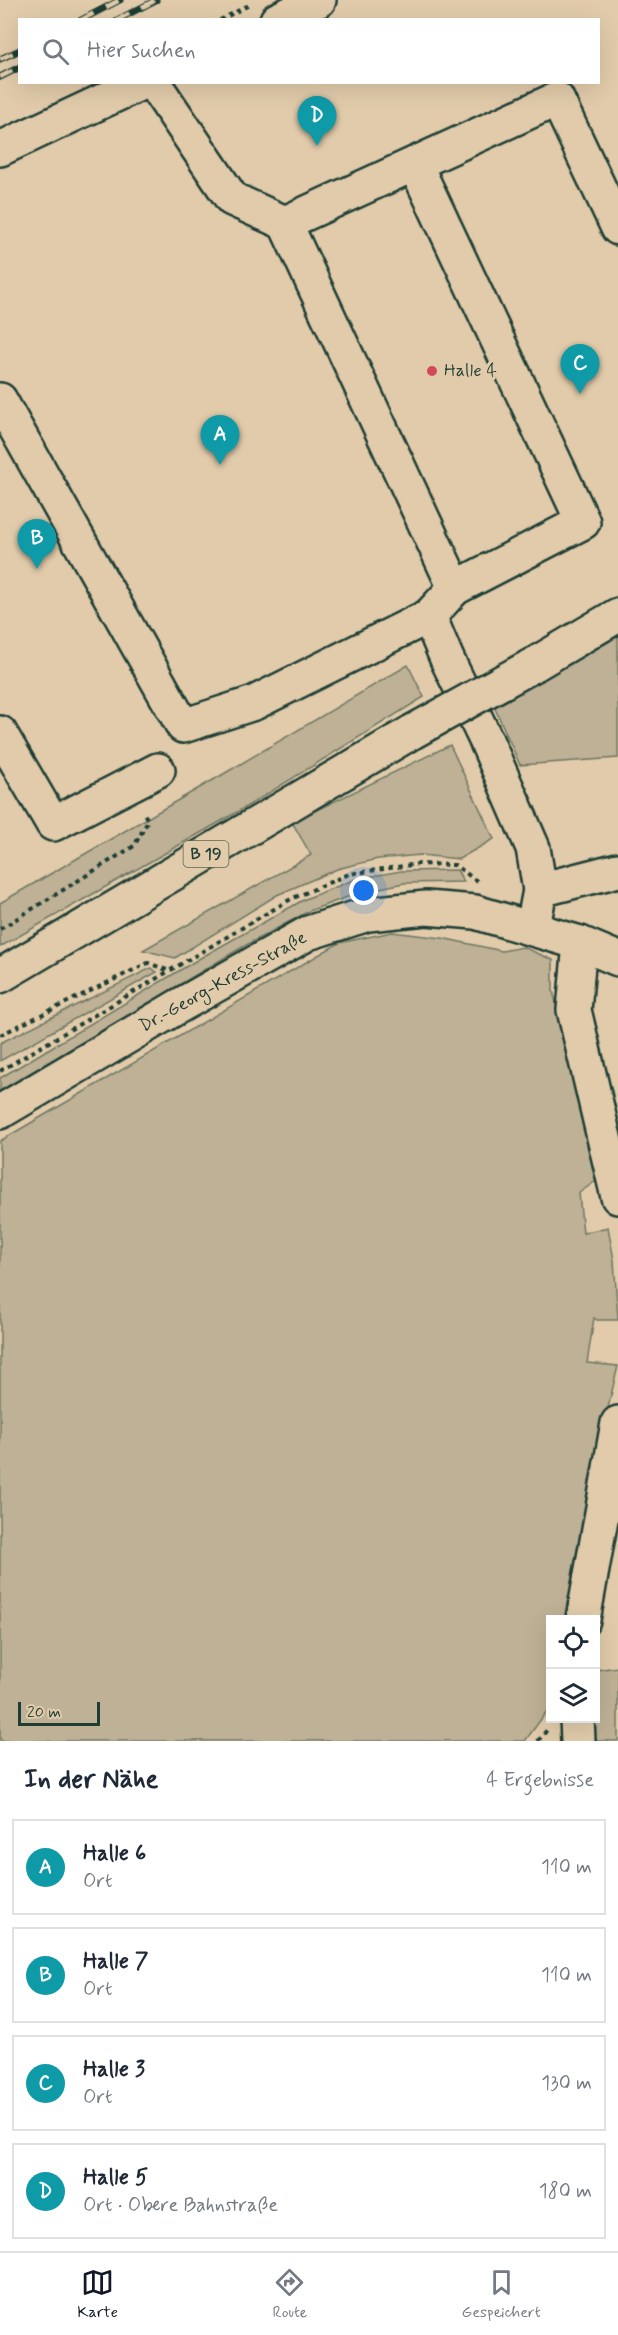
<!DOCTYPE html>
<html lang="de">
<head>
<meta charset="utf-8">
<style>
	body { margin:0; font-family:Mynerve,sans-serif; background:#f2f2f3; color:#1f2937 }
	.controls { position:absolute; right:18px; bottom:18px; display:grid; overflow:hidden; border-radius:0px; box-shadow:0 6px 24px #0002 }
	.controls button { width:54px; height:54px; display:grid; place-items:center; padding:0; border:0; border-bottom:2px solid #e0e1e3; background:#fff; color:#1f2937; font:30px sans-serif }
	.scale { position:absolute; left:18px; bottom:15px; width:82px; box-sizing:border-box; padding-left:6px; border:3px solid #1f3d34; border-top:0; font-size:16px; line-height:21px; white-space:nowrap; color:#1f3d34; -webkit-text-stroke:4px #e1cbaa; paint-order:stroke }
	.you { position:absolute; left:364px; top:891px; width:21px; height:21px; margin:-15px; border:4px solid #fff; border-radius:50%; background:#1a73e8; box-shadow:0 0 0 9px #1a73e833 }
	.badge { display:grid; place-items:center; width:39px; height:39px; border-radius:50%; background:#111827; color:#fff; font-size:20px; font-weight:700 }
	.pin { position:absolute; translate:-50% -50px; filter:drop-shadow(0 2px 3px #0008) }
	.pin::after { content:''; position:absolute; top:32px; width:21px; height:18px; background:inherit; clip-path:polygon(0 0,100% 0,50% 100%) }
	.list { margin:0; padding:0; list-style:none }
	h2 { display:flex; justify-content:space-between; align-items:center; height:78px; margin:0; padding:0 24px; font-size:26px }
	h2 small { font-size:20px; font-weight:400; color:#747a83 }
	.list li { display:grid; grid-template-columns:39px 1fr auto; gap:18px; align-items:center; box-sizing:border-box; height:96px; margin:0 12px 12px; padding:0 12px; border:2px solid #e0e1e3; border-radius:0px }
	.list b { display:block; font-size:22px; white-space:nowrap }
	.list p { margin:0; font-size:20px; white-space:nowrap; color:#747a83 }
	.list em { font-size:20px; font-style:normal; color:#747a83 }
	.icon { flex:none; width:33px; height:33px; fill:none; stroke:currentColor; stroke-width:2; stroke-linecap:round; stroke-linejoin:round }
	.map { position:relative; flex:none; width:618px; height:1741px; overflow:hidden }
	.search { position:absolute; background:#fff; box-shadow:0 6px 24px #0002; left:18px; right:18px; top:18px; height:66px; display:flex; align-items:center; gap:15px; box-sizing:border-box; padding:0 21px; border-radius:0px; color:#747a83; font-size:22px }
	.sheet { height:510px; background:#fff }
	nav { display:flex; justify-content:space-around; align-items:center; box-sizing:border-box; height:84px; border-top:2px solid #e0e1e3; background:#fff; font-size:16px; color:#747a83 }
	nav a { display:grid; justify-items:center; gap:3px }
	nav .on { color:#111827 }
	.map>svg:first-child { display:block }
	.green { fill:#beb195; stroke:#6e7764; stroke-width:1.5 }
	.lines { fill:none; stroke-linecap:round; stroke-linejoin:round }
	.minor-casing { stroke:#1f3d34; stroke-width:38 }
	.highway-casing { stroke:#1f3d34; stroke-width:38 }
	.path { stroke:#1f3d34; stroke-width:4; stroke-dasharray:4.5 4.5; stroke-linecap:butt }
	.minor { stroke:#e1cbaa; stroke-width:33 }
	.highway { stroke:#e1cbaa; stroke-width:33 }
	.rail-casing { stroke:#1f3d34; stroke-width:7 }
	.rail { stroke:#e1cbaa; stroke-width:4.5; stroke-dasharray:14; stroke-linecap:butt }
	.highway-bridge-casing { stroke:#1f3d34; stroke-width:38; stroke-linecap:butt }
	.highway-bridge { stroke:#e1cbaa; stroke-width:33 }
	.poi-dot { fill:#d1495b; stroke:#e1cbaa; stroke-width:2 }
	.labels { text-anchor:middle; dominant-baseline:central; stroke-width:6; stroke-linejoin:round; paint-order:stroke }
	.shield { fill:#e1cbaa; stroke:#596857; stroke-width:1.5 }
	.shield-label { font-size:16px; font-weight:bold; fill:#1f3d34 }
	.poi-label { font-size:18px; fill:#1f3d34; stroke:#e1cbaa; text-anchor:start }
	.street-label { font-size:18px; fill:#1f3d34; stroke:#e1cbaa }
</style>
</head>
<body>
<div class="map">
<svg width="618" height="1741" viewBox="0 0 618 1741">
	<rect width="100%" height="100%" fill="#e1cbaa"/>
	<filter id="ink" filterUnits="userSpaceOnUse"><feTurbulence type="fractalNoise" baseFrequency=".0167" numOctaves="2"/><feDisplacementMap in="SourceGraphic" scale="12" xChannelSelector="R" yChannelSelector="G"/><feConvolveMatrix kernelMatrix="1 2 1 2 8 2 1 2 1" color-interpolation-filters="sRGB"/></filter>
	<g filter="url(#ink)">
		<g class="green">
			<polygon points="618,622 618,758 520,765 490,697"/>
			<polygon points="408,665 424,697 246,807 0,947 0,903 227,772"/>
			<polygon points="450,745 494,839 459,859 420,855 378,859 337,869 277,895 175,958 143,950 311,855 292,822"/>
			<polygon points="457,870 464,882 404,883 361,892 309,911 239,949 0,1092 0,1078 202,957 305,899 356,879 401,871"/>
			<polygon points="392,932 442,938 502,951 523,947 553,960 553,991 600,1178 579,1193 583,1233 608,1227 614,1260 618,1320 597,1320 594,1318 587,1363 618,1366 589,1487 564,1619 550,1620 550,1707 525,1741 0,1741 0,1141 339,943"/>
			<polygon points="151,968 157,972 0,1061 0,1043"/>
			<polygon points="618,1667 618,1741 586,1741 586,1719 596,1718 596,1670"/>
		</g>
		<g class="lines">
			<g class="minor-casing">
				<g id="minor">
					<polyline points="277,20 319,0"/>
					<polyline points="153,82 232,199 285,223 455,588 429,616 447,659 486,740 533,848 540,890"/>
					<polyline points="0,149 143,82"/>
					<polyline points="415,164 583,522 455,588"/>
					<polyline points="285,223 557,99 618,228"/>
					<polyline points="0,400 183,726 254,703 429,616"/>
					<polyline points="0,733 53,824 158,770"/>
					<polyline points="536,911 540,890 618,870"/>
					<polyline points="580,943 574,1010 618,1197"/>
					<polyline points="0,1112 179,1006 308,933 368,914 426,908 475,912 580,943 618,959"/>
					<polyline points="583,1620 618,1423"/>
					<polyline points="577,1718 578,1741"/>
				</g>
			</g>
			<g class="highway-casing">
				<g id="highway">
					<polyline points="535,664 618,615"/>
					<polyline points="0,976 412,732"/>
				</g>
			</g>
			<g class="path">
				<polyline points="220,20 251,4"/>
				<polyline points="0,929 134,846 148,821 143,811"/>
				<polyline points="0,1035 148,963 170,971"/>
				<polyline points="0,1071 291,899 349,874 418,864 455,865 478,882"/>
				<polyline points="538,1741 547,1730"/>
			</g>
			<use href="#minor" class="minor"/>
			<use href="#highway" class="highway"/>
			<g class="rail-casing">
				<g id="rail">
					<polyline points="81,20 120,0"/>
					<polyline points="117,20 156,0"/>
					<polyline points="0,59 20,50"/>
					<polyline points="0,77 20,67"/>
				</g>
			</g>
			<use href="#rail" class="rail"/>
			<g class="highway-bridge-casing">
				<polyline id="highway-bridge" points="412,732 535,664"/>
			</g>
			<use href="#highway-bridge" class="highway-bridge"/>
		</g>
	</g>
	<circle class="poi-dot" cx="432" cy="371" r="6"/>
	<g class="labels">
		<rect class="shield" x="183.5" y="841" width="45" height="26" rx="4.5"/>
		<g class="shield-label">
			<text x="206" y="854">B 19</text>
		</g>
		<g class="poi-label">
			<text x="444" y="371">Halle 4</text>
		</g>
		<g class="street-label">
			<text transform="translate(223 982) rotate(-29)">Dr.-Georg-Kress-Straße</text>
		</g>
	</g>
</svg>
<div class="controls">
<button><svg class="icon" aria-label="locate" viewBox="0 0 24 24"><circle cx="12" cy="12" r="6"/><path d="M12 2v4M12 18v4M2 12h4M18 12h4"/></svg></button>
<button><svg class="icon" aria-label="layers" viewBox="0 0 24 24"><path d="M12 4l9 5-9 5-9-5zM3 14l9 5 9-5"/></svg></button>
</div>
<div class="scale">20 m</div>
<div class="you"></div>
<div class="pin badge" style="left:220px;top:465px;background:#0f9aa8">A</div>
<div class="pin badge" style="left:37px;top:569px;background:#0f9aa8">B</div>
<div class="pin badge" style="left:580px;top:394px;background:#0f9aa8">C</div>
<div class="pin badge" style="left:317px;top:146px;background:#0f9aa8">D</div>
<div class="search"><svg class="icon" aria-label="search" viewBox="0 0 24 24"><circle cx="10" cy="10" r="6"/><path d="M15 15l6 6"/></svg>Hier suchen</div>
</div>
<section class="sheet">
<h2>In der Nähe<small>4 Ergebnisse</small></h2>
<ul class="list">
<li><span class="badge" style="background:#0f9aa8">A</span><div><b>Halle 6</b><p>Ort</p></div><em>110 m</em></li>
<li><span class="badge" style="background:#0f9aa8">B</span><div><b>Halle 7</b><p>Ort</p></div><em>110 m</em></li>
<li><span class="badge" style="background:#0f9aa8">C</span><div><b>Halle 3</b><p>Ort</p></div><em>130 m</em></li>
<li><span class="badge" style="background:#0f9aa8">D</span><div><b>Halle 5</b><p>Ort · Obere Bahnstraße</p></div><em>180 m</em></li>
</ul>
</section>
<nav>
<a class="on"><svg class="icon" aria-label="map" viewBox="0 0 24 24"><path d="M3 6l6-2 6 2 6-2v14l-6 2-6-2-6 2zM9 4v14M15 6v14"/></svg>Karte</a>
<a><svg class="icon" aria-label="directions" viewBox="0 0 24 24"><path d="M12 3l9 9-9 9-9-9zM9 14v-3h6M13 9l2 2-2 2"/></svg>Route</a>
<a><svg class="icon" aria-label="saved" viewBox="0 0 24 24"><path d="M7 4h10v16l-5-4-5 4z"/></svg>Gespeichert</a>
</nav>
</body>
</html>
